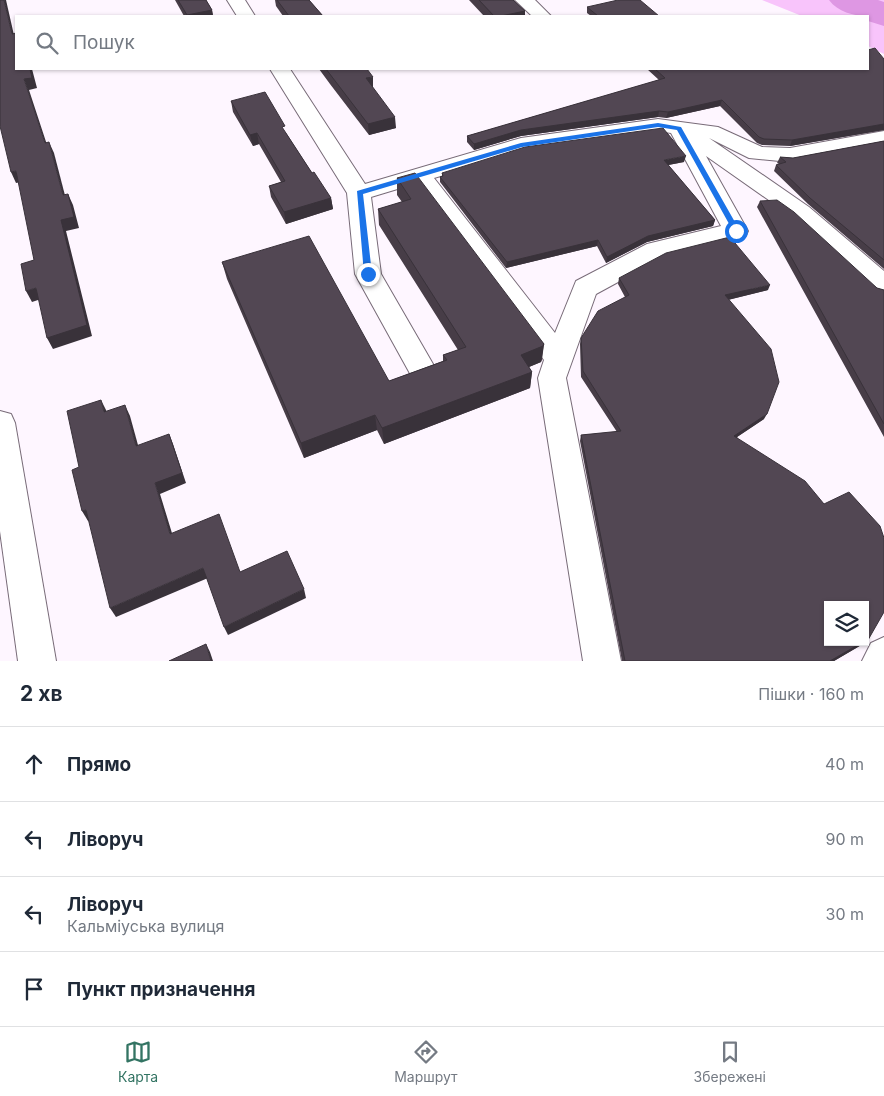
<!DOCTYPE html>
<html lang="uk">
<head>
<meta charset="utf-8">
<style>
	body { margin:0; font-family:Inter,sans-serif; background:#f2f2f3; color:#1f2937 }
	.controls { position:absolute; right:15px; bottom:15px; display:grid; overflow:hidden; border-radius:0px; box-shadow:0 1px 4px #0004 }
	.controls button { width:45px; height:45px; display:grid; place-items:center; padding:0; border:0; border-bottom:1px solid #e0e1e3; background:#fff; color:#1f2937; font:25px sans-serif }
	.stop { position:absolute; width:15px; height:15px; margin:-11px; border:4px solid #1a73e8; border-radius:50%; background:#fff }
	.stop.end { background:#1a73e8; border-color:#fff; box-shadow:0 1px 5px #0008 }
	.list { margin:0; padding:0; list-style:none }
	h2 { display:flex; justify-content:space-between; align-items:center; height:65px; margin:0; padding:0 20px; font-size:21px }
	h2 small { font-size:16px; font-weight:400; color:#747a83 }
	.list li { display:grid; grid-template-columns:32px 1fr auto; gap:15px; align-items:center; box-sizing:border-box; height:75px; padding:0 20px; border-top:1px solid #e0e1e3 }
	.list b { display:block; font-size:19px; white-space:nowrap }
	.list p { margin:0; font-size:16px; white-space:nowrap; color:#747a83 }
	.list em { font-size:16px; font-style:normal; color:#747a83 }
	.icon { flex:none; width:28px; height:28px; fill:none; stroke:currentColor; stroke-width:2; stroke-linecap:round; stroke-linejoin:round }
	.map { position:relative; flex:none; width:884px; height:661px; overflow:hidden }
	.search { position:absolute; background:#fff; box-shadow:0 1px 4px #0004; left:15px; right:15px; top:15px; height:55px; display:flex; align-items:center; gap:12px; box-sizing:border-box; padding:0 18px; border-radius:0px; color:#747a83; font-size:19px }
	.sheet { height:365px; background:#fff }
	nav { display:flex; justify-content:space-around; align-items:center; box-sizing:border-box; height:70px; border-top:1px solid #e0e1e3; background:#fff; font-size:14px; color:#747a83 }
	nav a { display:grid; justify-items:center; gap:2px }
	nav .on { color:#337463 }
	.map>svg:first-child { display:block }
	.green { fill:#f8c4fb }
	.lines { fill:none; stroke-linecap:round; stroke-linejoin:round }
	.river { fill:#de97e3; fill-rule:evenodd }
	.minor-casing { stroke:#786b78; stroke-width:2 }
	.minor { fill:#fff; fill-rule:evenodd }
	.wall { fill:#473d47 }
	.shaded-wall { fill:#39323a }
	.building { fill:#524753; stroke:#39323a }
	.route { fill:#1a73e8 }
</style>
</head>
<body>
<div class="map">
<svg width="884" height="661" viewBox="0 0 884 661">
	<rect width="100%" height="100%" fill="#fef6ff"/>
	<polygon class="green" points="762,0 884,0 884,54 868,46 868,16 802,16"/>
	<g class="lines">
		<path class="river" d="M 829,0 L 878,0 L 884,2 L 884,26 L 868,21 L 868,16 C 853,16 838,12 829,0 Z"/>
		<g class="minor-casing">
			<g id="minor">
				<polygon points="227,0 245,0 255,16 237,16"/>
				<polygon points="515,0 535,0 551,16 532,16"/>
				<path d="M 270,69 L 290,69 L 365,184 L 521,138 L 658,119 L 718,127 L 762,147 L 790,148 L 884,131 L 884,145 L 790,162 L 749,158 L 709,138 L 809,207 L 884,271 L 884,295 L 875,293 L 793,217 L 706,156 L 748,231 L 745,237 L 664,257 L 596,294 L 566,378 L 621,661 L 583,661 L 538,378 L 544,360 L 414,184 L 371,197 L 381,274 L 437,371 L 433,379 L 423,382 L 413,379 L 355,274 L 347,193 ZM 658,131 L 671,133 L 721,226 L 647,244 L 576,281 L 555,333 L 434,178 L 524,151 Z"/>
				<polygon points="0,411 11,414 15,423 56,661 18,661 0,531"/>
				<polygon points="884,637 884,661 862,661 871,643"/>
			</g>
		</g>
		<use href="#minor" class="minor"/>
	</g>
	<g class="wall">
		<polygon points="175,0 206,0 212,10 213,16 184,16"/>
		<polygon points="275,0 309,0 323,16 283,16 276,6"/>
		<polygon points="469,0 513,0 525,11 525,16 484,16"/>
		<polygon points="587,7 659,16 591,16 587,13"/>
		<polygon points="884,59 884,130 790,146 762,145 757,143 720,106 666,118 658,117 521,136 474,150 467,142 467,136 659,80 647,69 868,69"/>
		<polygon points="319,69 367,69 373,87 373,88 396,128 369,135 330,84"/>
		<polygon points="231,101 286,133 312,173 331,198 333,209 286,224 271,197 269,186 281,182 259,144 253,146 233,112"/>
		<polygon points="884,141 884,269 808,204 774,171 776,165 779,164 777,163 780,157 793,158"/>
		<polygon points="684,162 668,165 715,220 713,226 647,242 606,263 597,246 506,268 440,182 440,177 442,176 442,173"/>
		<polygon points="397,178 544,344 542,360 541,362 529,367 532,372 530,388 384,444 377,430 304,458 227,279 222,262 389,381 443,361 443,355 458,350 379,225 378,209 402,202 397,195"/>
		<polygon points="760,201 877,288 884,290 884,437 757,207"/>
		<polygon points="619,278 768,290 728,300 764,419 737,437 863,644 834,661 622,661 580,441 581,435 617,432 581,377 580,344 581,338 625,297 618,284"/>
	</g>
	<g class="shaded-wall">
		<polygon points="4,0 6,0 16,44 12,34"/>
		<polygon points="212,10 213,16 187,16 187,15"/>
		<polygon points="525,11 525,16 501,16"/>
		<polygon points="30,69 32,69 37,88 29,90 50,154 45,143 24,79"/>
		<polygon points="373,77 373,87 366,89 366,78"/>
		<polygon points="722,100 720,106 666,118 668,112"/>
		<polygon points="659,111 658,117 521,136 474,150 474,144 521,130"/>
		<polygon points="395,117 396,128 369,135 368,124"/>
		<polygon points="884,124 884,130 790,146 792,140"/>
		<polygon points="257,133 259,144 253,146 250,135"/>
		<polygon points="49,142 54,153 68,207 63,195"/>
		<polygon points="686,156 684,162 663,166 664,160"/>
		<polygon points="16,171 21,182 16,183 11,172"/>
		<polygon points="68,194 73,205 79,228 66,231 92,336 53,349 47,338 61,220"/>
		<polygon points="331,198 333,209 286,224 284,212"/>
		<polygon points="715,220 713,226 647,242 606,263 607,257 648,236"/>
		<polygon points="598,240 597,246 506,268 507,262"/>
		<polygon points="770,285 768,290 723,301 725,295"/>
		<polygon points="36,288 41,299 32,302 26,291"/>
		<polygon points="544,344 541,362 519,371 521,355"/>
		<polygon points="532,372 530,388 384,444 382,428"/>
		<polygon points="101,400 106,410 109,423 104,412"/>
		<polygon points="125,405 130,416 141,456 136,446"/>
		<polygon points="767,414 764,419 731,441 734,436"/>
		<polygon points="375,415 377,430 304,458 301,443"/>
		<polygon points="169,434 173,444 186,483 160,494 175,543 170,534 155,483"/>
		<polygon points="86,510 92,520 88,521 82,511"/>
		<polygon points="203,568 208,578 116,617 110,608"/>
		<polygon points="304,589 306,598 228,635 224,627"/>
		<polygon points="868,640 863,644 834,661 830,661 863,642 865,642 865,641"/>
		<polygon points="206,644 210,652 213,661 211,661"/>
	</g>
	<g class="building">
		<polygon points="0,0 4,0 12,34 16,33 16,69 30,69 32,78 24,79 45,143 49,142 63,195 68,194 74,217 61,220 87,325 47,338 36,288 26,291 21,264 34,260 16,171 11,172 0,126"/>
		<polygon points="178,0 206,0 212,10 187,15"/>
		<polygon points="277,0 309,0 323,16 289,16"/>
		<polygon points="479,0 513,0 525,11 501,16 494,16"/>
		<polygon points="618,0 640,0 659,16 598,16 587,7"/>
		<polygon points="875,48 884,59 884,124 792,140 764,139 759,137 722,100 668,112 659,111 521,130 474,144 467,136 665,78 655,69 868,69 868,50"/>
		<polygon points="326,69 367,69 373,77 366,78 395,117 368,124"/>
		<polygon points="265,92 285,126 282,127 312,173 314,172 331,198 284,212 269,186 285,181 257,133 250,135 231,101"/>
		<polygon points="663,128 686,156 664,160 715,220 648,236 607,257 598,240 507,262 440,177 443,176 442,173 525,147"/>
		<polygon points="884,141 884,260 810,198 776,165 786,162 780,157 793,158"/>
		<polygon points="415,173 544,344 543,346 521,355 532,372 382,428 375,415 301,443 222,262 309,236 389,381 447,360 443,355 466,347 378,209 411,199 397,178"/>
		<polygon points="777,200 794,212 877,288 884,290 884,424 760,201"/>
		<polygon points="730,237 770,285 725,295 771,349 779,382 767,414 734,436 805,481 824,504 849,492 880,526 884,538 884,612 868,640 865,641 865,605 828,605 828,642 863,642 830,661 625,661 581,435 621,431 583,371 581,338 598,311 629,295 619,278 666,253"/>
		<polygon points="101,400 104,412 125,405 136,446 169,434 182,473 155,483 170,534 219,514 240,572 287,551 304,589 224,627 203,568 110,608 86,510 82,511 72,470 79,467 67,411"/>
		<polygon points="206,644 211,661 169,661"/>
	</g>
	<polygon class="route" points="658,123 681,127 740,231 739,233 733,231 677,130 658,127 522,147 363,194 372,274 368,277 364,274 357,191 521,143"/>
</svg>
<div class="controls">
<button><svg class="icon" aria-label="layers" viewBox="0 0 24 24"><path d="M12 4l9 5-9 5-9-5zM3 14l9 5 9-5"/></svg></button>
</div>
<div class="stop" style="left:736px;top:231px"></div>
<div class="stop end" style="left:368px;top:274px"></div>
<div class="search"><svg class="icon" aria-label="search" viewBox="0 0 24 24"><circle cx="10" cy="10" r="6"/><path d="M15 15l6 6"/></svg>Пошук</div>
</div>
<section class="sheet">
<h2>2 хв<small>Пішки · 160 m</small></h2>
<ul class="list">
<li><svg class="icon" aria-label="ahead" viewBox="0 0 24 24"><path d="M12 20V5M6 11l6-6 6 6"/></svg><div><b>Прямо</b></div><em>40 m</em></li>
<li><svg class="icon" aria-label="left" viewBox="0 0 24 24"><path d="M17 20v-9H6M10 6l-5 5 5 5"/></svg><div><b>Ліворуч</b></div><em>90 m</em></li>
<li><svg class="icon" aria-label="left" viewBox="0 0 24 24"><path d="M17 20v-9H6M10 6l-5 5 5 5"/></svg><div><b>Ліворуч</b><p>Кальміуська вулиця</p></div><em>30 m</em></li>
<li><svg class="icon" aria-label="arrive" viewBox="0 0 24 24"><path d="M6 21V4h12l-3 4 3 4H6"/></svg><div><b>Пункт призначення</b></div></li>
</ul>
</section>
<nav>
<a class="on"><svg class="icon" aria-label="map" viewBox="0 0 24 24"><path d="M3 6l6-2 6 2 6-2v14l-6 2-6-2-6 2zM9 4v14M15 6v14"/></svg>Карта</a>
<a><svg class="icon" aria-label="directions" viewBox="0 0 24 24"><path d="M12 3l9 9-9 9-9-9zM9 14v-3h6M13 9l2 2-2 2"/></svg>Маршрут</a>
<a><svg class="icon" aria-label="saved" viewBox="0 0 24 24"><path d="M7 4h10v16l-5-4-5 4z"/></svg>Збережені</a>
</nav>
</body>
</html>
